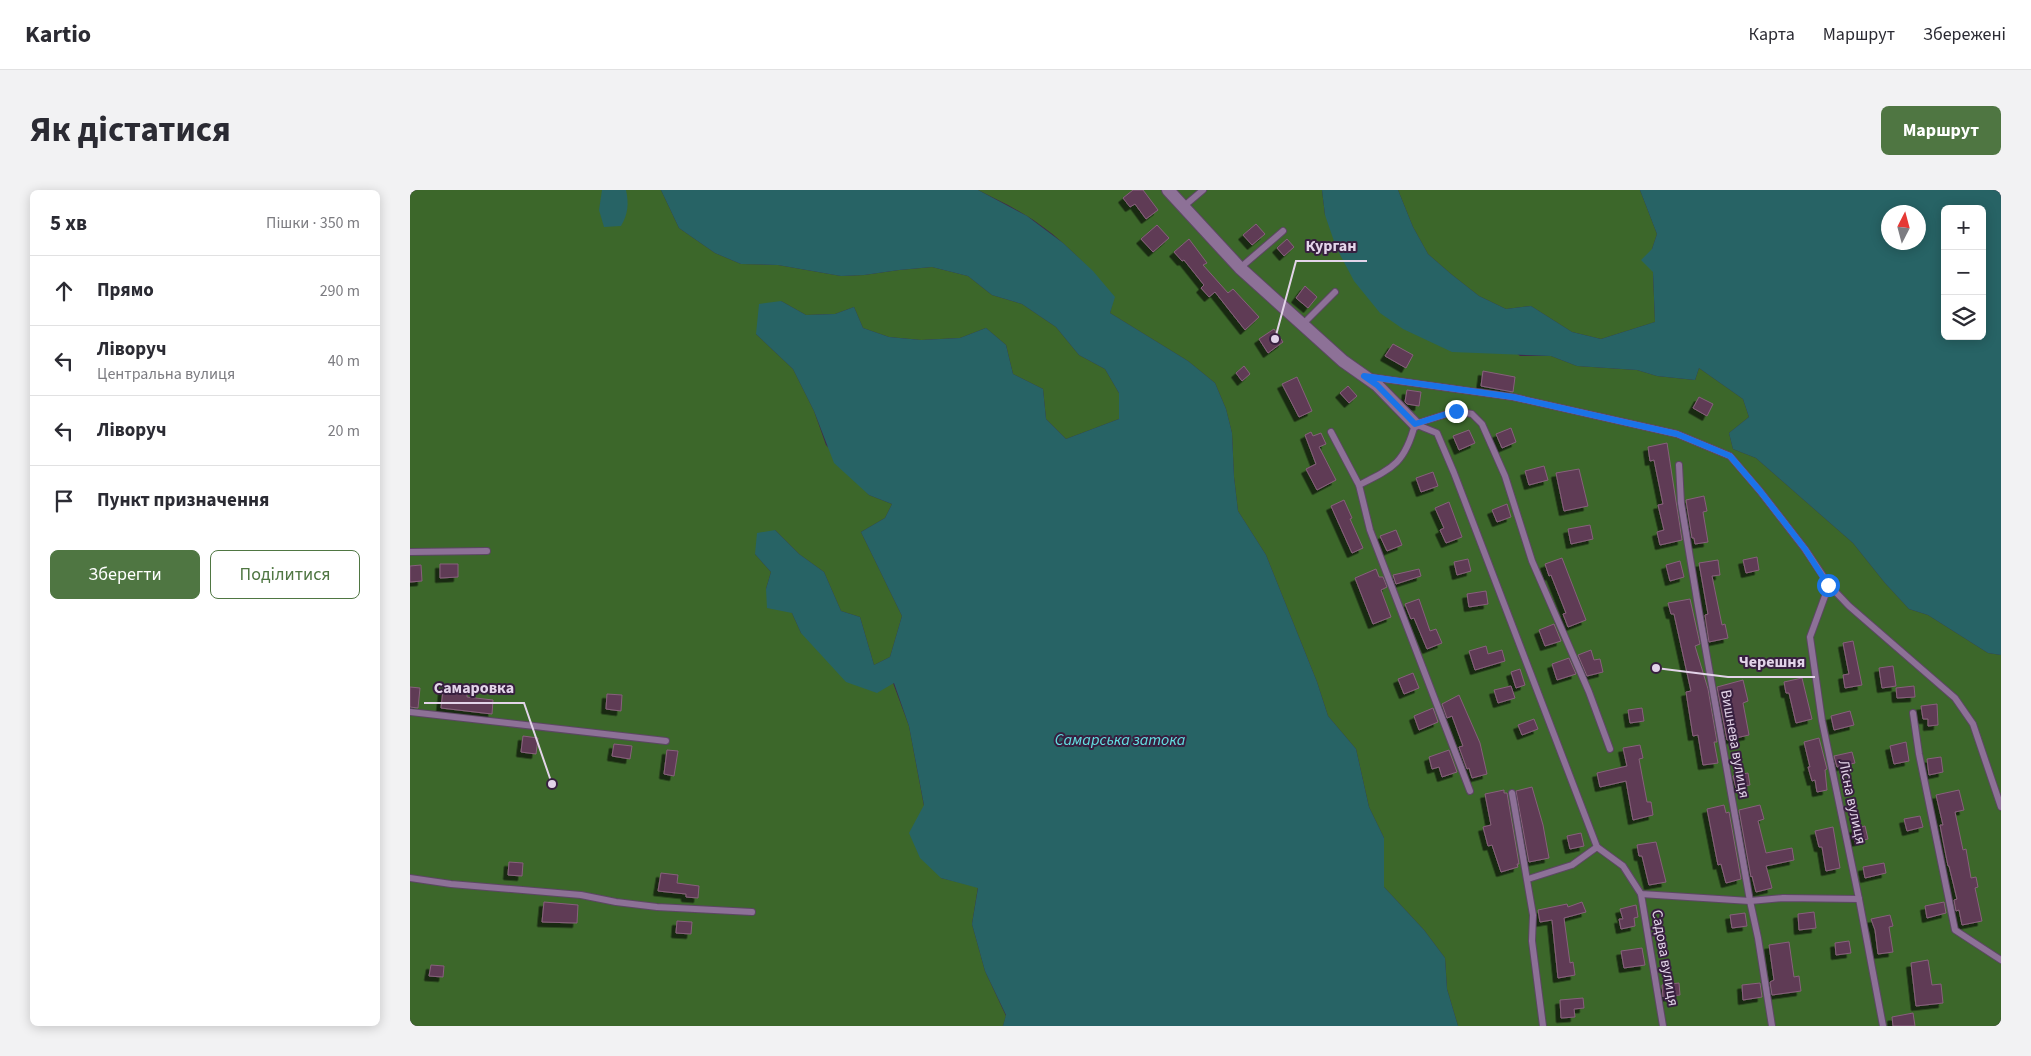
<!DOCTYPE html>
<html lang="uk">
<head>
<meta charset="utf-8">
<style>
	body { margin:0; font-family:"Source Sans 3",sans-serif; background:#f2f2f3; color:#2b2b33 }
	.controls { position:absolute; right:15px; top:15px; display:grid; overflow:hidden; border-radius:8px; box-shadow:0 2px 12px #0003 }
	.controls button { width:45px; height:45px; display:grid; place-items:center; padding:0; border:0; border-bottom:1px solid #e1e1e2; background:#fff; color:#2b2b33; font:25px sans-serif }
	.compass { position:absolute; left:1471px; top:15px; width:45px; height:45px; border-radius:50%; background:#fff; box-shadow:0 2px 12px #0003; rotate:6deg }
	.stop { position:absolute; width:15px; height:15px; margin:-11px; border:4px solid #1a73e8; border-radius:50%; background:#fff }
	.stop.end { background:#1a73e8; border-color:#fff; box-shadow:0 1px 5px #0008 }
	.list { margin:0; padding:0; list-style:none }
	h2 { display:flex; justify-content:space-between; align-items:center; height:65px; margin:0; padding:0 20px; font-size:21px }
	h2 small { font-size:16px; font-weight:400; color:#7c7c81 }
	.list li { display:grid; grid-template-columns:32px 1fr auto; gap:15px; align-items:center; box-sizing:border-box; height:70px; padding:0 20px; border-top:1px solid #e1e1e2 }
	.list b { display:block; font-size:19px; white-space:nowrap }
	.list p { margin:0; font-size:16px; white-space:nowrap; color:#7c7c81 }
	.list em { font-size:16px; font-style:normal; color:#7c7c81 }
	.actions { display:flex; gap:10px; padding:15px 20px }
	.actions a { flex:1; padding:11px 0; border:1px solid #4f7642; border-radius:8px; text-align:center; font-size:18px; color:#4f7642 }
	.actions .main { background:#4f7642; color:#fff }
	.icon { flex:none; width:28px; height:28px; fill:none; stroke:currentColor; stroke-width:2; stroke-linecap:round; stroke-linejoin:round }
	.map { position:relative; flex:none; width:1591px; height:836px; overflow:hidden; border-radius:8px }
	header { display:flex; align-items:center; gap:30px; box-sizing:border-box; height:70px; padding:0 25px; background:#fff; border-bottom:1px solid #e1e1e2 }
	header strong { font-size:24px }
	nav { display:flex; gap:28px; margin-inline-start:auto; font-size:18px }
	.intro { display:flex; align-items:center; justify-content:space-between; box-sizing:border-box; height:120px; padding:0 30px }
	h1 { margin:0; font-size:35px }
	.button { padding:12px 22px; border-radius:8px; background:#4f7642; color:#fff; font-size:18px; font-weight:700 }
	main { display:flex; gap:30px; padding:0 30px }
	aside { flex:1; background:#fff; border-radius:8px; box-shadow:0 2px 12px #0003 }
	.map>svg:first-child { display:block }
	.green { fill:#3c672a }
	.water { fill:#276365; fill-rule:evenodd }
	.building { fill:#5f3a55; stroke:#87607c; filter:url(#shadow) }
	.lines { fill:none; stroke-linecap:round; stroke-linejoin:round }
	.lane-casing { stroke:#5c4763; stroke-width:8 }
	.street-casing { stroke:#5c4763; stroke-width:14 }
	.lane { stroke:#8d7197; stroke-width:6 }
	.street { stroke:#8d7197; stroke-width:12 }
	.route { stroke:#1a73e8; stroke-width:6 }
	.labels { text-anchor:middle; dominant-baseline:central; stroke-width:4; stroke-linejoin:round; paint-order:stroke }
	.street-label { font-size:15px; fill:#e3d4e9; stroke:#371f3f }
	.water-label { font-size:16px; font-style:italic; fill:#63e0e2; stroke:#371f3f }
	.leader { fill:none; stroke:#e3d4e9; stroke-width:2 }
	.callout-dot { fill:#e3d4e9; stroke:#371f3f; stroke-width:2 }
	.callout-label { font-size:16px; text-anchor:middle; font-weight:bold; fill:#e3d4e9; stroke:#371f3f; stroke-width:4; stroke-linejoin:round; paint-order:stroke }
</style>
</head>
<body>
<header>
<strong>Kartio</strong>
<nav><a>Карта</a><a>Маршрут</a><a>Збережені</a></nav>
</header>
<div class="intro"><h1>Як дістатися</h1><a class="button">Маршрут</a></div>
<main>
<aside>
<h2>5 хв<small>Пішки · 350 m</small></h2>
<ul class="list">
<li><svg class="icon" aria-label="ahead" viewBox="0 0 24 24"><path d="M12 20V5M6 11l6-6 6 6"/></svg><div><b>Прямо</b></div><em>290 m</em></li>
<li><svg class="icon" aria-label="left" viewBox="0 0 24 24"><path d="M17 20v-9H6M10 6l-5 5 5 5"/></svg><div><b>Ліворуч</b><p>Центральна вулиця</p></div><em>40 m</em></li>
<li><svg class="icon" aria-label="left" viewBox="0 0 24 24"><path d="M17 20v-9H6M10 6l-5 5 5 5"/></svg><div><b>Ліворуч</b></div><em>20 m</em></li>
<li><svg class="icon" aria-label="arrive" viewBox="0 0 24 24"><path d="M6 21V4h12l-3 4 3 4H6"/></svg><div><b>Пункт призначення</b></div></li>
</ul>
<div class="actions"><a class="main">Зберегти</a><a>Поділитися</a></div>
</aside>
<div class="map">
<svg width="1591" height="836" viewBox="0 0 1591 836">
	<defs>
		<filter id="shadow"><feDropShadow dx="-4.5" dy="4.5" stdDeviation="0" flood-color="#0009"/></filter>
	</defs>
	<rect width="100%" height="100%" fill="#41294a"/>
	<g class="green">
		<polygon points="0,0 251,0 269,38 305,63 331,74 368,75 431,86 454,85 489,80 522,77 558,86 582,105 612,114 646,137 669,165 695,179 709,203 709,229 656,249 636,229 633,199 603,184 596,155 576,138 550,148 511,150 479,147 453,138 444,117 425,124 396,125 371,111 346,144 383,179 404,221 416,255 459,305 482,314 475,328 451,342 492,426 480,467 464,475 450,427 431,421 414,382 389,364 365,340 345,364 361,382 356,399 382,423 391,443 483,493 499,536 514,616 531,688 568,697 562,734 575,781 596,826 593,836 0,836"/>
		<path d="M 568,0 L 912,0 L 915,25 L 1110,166 L 1141,166 L 1167,176 L 1227,180 L 1247,186 L 1285,190 L 1289,178 L 1333,209 L 1339,227 L 1319,243 L 1323,259 L 1346,268 L 1443,353 L 1475,393 L 1499,419 L 1518,425 L 1578,463 L 1591,465 L 1591,836 L 1048,836 L 1037,799 L 1035,768 L 1014,740 L 974,697 L 974,648 L 959,617 L 946,559 L 918,526 L 907,492 L 856,365 L 828,321 L 824,287 L 822,243 L 816,219 L 805,193 L 778,171 L 700,123 L 704,107 C 679,77 651,47 617,26 C 601,16 584,8 568,0 Z"/>
		<polygon points="988,0 1230,0 1247,44 1242,59 1245,132 1191,149 1162,142 1121,116 1096,119 1069,106 1041,84 1018,64 1003,37"/>
	</g>
	<g class="water">
		<path d="M 192,0 L 216,0 C 219,14 218,24 211,36 L 194,37 L 189,20 Z"/>
		<polygon points="251,0 568,0 617,26 653,53 683,81 705,107 700,123 778,171 805,193 816,219 822,243 824,287 828,321 856,365 907,492 918,526 946,559 959,617 974,648 974,697 1014,740 1035,768 1037,799 1048,836 593,836 596,825 575,781 562,734 568,698 531,688 510,668 499,643 514,615 499,536 484,493 467,503 436,492 391,443 382,423 357,418 356,399 361,382 345,364 347,343 365,340 389,364 414,382 431,421 450,427 464,475 480,467 492,426 451,342 475,328 482,314 459,305 424,273 404,221 383,179 346,144 349,114 371,111 396,125 425,124 444,117 453,138 479,147 511,150 550,148 576,138 596,155 603,184 633,199 636,229 656,249 709,229 709,203 695,179 669,165 646,137 612,114 582,105 558,86 522,77 489,80 454,85 431,86 368,75 331,74 305,63 269,38"/>
		<path d="M 912,0 L 988,0 L 1003,37 L 1018,64 L 1041,84 L 1069,106 L 1096,119 L 1121,116 L 1162,142 L 1191,149 L 1245,132 L 1243,82 L 1231,70 L 1242,59 L 1247,44 L 1230,0 L 1591,0 L 1591,465 L 1578,463 L 1518,425 L 1499,419 L 1475,393 L 1443,353 L 1346,268 L 1323,259 L 1319,243 L 1339,227 L 1333,209 L 1289,178 L 1285,190 L 1247,186 L 1227,180 L 1167,176 L 1141,166 L 1042,162 L 993,139 L 970,123 L 944,91 L 926,57 L 915,25 ZM 1535,19 L 1572,19 L 1572,146 L 1535,146 ZM 1508,22 L 1508,52 L 1478,52 L 1478,22 Z"/>
	</g>
	<g class="building">
		<polygon points="723,0 733,0 748,20 736,29 725,14 720,17 713,8"/>
		<polygon points="846,34 855,44 842,55 833,45"/>
		<polygon points="747,35 759,48 743,62 731,49"/>
		<polygon points="779,49 797,73 793,75 818,103 823,99 849,127 835,140 805,102 799,107 791,98 794,95 774,70 772,71 764,62"/>
		<polygon points="877,49 884,57 874,66 867,58"/>
		<polygon points="895,96 907,107 898,118 886,108"/>
		<polygon points="864,139 873,152 858,163 849,149"/>
		<polygon points="983,154 1003,165 996,178 975,166"/>
		<polygon points="834,176 840,184 832,191 826,183"/>
		<polygon points="1073,181 1105,187 1103,202 1071,196"/>
		<polygon points="887,187 902,221 889,227 872,194"/>
		<polygon points="938,196 947,206 939,213 930,203"/>
		<polygon points="997,200 1011,202 1009,216 997,214 995,212"/>
		<polygon points="1289,207 1303,214 1297,226 1283,218"/>
		<polygon points="1101,238 1106,252 1092,258 1086,244"/>
		<polygon points="1059,240 1065,253 1049,260 1043,246"/>
		<polygon points="901,242 903,246 911,243 916,254 909,257 926,290 907,300 896,279 906,274 895,245"/>
		<polygon points="1257,253 1272,350 1250,355 1247,342 1254,340 1248,315 1253,314 1244,270 1240,271 1238,257"/>
		<polygon points="1134,276 1138,290 1119,295 1115,281"/>
		<polygon points="1169,279 1178,316 1154,321 1146,283"/>
		<polygon points="1023,282 1028,296 1011,302 1006,288"/>
		<polygon points="1294,306 1297,321 1293,322 1298,352 1285,354 1284,348 1282,348 1276,310"/>
		<polygon points="934,310 942,328 940,329 953,358 942,363 921,316"/>
		<polygon points="1039,312 1052,347 1036,353 1030,340 1034,338 1025,318"/>
		<polygon points="1097,314 1101,327 1087,332 1082,320"/>
		<polygon points="1180,335 1183,349 1161,354 1158,339"/>
		<polygon points="986,340 992,355 977,361 970,346"/>
		<polygon points="1347,367 1349,380 1336,383 1333,370"/>
		<polygon points="1152,368 1176,430 1158,437 1153,424 1156,423 1141,385 1139,386 1135,374"/>
		<polygon points="1058,369 1061,381 1047,385 1044,372"/>
		<polygon points="1308,370 1310,385 1302,386 1312,435 1315,434 1318,448 1299,452 1295,425 1298,424 1289,373"/>
		<polygon points="1270,371 1274,387 1260,391 1256,375"/>
		<polygon points="30,374 48,374 48,387 30,388"/>
		<polygon points="11,375 12,391 0,392 0,376"/>
		<polygon points="966,379 969,387 973,387 977,397 971,400 981,427 963,434 945,388"/>
		<polygon points="1009,379 1011,386 986,394 983,385"/>
		<polygon points="1076,401 1078,414 1059,417 1057,404"/>
		<polygon points="1009,409 1020,441 1026,439 1032,453 1017,459 1004,428 1001,429 995,414"/>
		<polygon points="1280,409 1290,454 1285,456 1298,499 1307,552 1304,552 1308,573 1293,575 1288,545 1283,546 1276,502 1281,501 1264,424 1261,424 1258,413"/>
		<polygon points="1144,434 1151,451 1135,456 1129,440"/>
		<polygon points="1443,451 1452,495 1435,498 1433,485 1439,484 1433,453"/>
		<polygon points="1076,456 1078,464 1092,460 1095,471 1065,480 1059,461"/>
		<polygon points="1181,460 1184,470 1190,469 1193,482 1177,486 1168,465"/>
		<polygon points="1159,468 1166,484 1147,490 1142,474"/>
		<polygon points="1483,476 1486,496 1472,498 1469,478"/>
		<polygon points="1110,479 1115,495 1106,498 1101,482"/>
		<polygon points="1003,483 1009,498 994,504 988,489"/>
		<polygon points="1392,488 1402,529 1386,533 1379,503 1376,503 1374,492"/>
		<polygon points="1333,490 1338,511 1333,513 1339,545 1317,550 1307,497"/>
		<polygon points="1101,496 1105,508 1088,513 1084,500"/>
		<polygon points="1504,496 1505,507 1487,508 1486,498"/>
		<polygon points="0,497 10,498 8,518 0,517"/>
		<polygon points="33,500 57,502 57,507 83,510 82,524 31,518"/>
		<polygon points="197,504 212,505 211,521 196,519"/>
		<polygon points="1049,505 1070,553 1077,584 1062,588 1059,578 1057,579 1049,557 1053,556 1042,526 1037,528 1032,514"/>
		<polygon points="1527,514 1528,535 1518,536 1518,529 1513,529 1511,516"/>
		<polygon points="1023,518 1028,532 1009,540 1004,526"/>
		<polygon points="1232,518 1234,531 1220,533 1218,520"/>
		<polygon points="1440,521 1444,535 1424,540 1421,526"/>
		<polygon points="1124,529 1128,539 1112,545 1108,535"/>
		<polygon points="113,546 128,548 126,564 111,562"/>
		<polygon points="1409,548 1417,579 1415,580 1417,600 1407,602 1405,590 1402,591 1398,577 1400,577 1394,552"/>
		<polygon points="1496,552 1499,571 1484,574 1480,556"/>
		<polygon points="204,554 222,556 220,569 202,566"/>
		<polygon points="1230,555 1233,568 1229,569 1237,612 1241,612 1243,625 1223,630 1216,591 1190,597 1187,583 1217,576 1213,558"/>
		<polygon points="257,560 268,561 264,586 254,584"/>
		<polygon points="1039,560 1047,582 1032,587 1029,577 1022,579 1019,567"/>
		<polygon points="1442,562 1445,573 1427,577 1424,566"/>
		<polygon points="1531,567 1533,582 1519,585 1517,569"/>
		<polygon points="1338,583 1340,595 1326,598 1323,586"/>
		<polygon points="1122,597 1133,635 1139,668 1119,672 1106,601"/>
		<polygon points="1094,600 1094,603 1097,603 1109,674 1107,674 1108,677 1091,682 1082,655 1078,656 1073,637 1081,635 1075,604"/>
		<polygon points="1549,600 1554,620 1545,622 1553,660 1556,659 1561,688 1566,687 1568,697 1565,698 1572,731 1552,735 1549,720 1546,721 1544,710 1547,709 1539,676 1538,676 1530,635 1533,635 1526,605"/>
		<polygon points="1314,615 1316,623 1319,622 1331,689 1316,693 1311,674 1308,675 1297,619"/>
		<polygon points="1350,615 1354,629 1348,631 1356,663 1382,658 1384,670 1356,676 1362,698 1346,702 1342,686 1341,687 1329,620"/>
		<polygon points="1510,626 1513,637 1497,641 1494,629"/>
		<polygon points="1455,636 1458,649 1445,652 1442,639"/>
		<polygon points="1423,637 1430,678 1416,681 1412,657 1409,657 1405,641"/>
		<polygon points="1171,643 1174,656 1160,659 1157,646"/>
		<polygon points="1246,652 1256,692 1239,695 1232,666 1229,666 1227,655"/>
		<polygon points="99,672 113,673 112,686 98,685"/>
		<polygon points="1474,673 1476,683 1455,688 1453,677"/>
		<polygon points="251,683 268,685 267,693 289,696 288,708 276,707 276,704 248,701"/>
		<polygon points="134,712 168,715 167,733 132,732"/>
		<polygon points="1172,712 1176,722 1154,728 1160,773 1163,772 1165,785 1148,788 1142,730 1130,732 1128,720 1157,714 1158,717"/>
		<polygon points="1534,712 1536,723 1517,728 1515,716"/>
		<polygon points="1226,715 1228,727 1224,728 1225,736 1211,739 1209,729 1213,729 1210,719"/>
		<polygon points="1404,722 1406,738 1389,740 1388,724"/>
		<polygon points="1335,723 1337,736 1322,738 1320,725"/>
		<polygon points="1480,725 1483,736 1479,737 1483,762 1468,764 1465,740 1461,729"/>
		<polygon points="267,731 282,732 281,744 266,743"/>
		<polygon points="1439,751 1441,763 1426,765 1425,753"/>
		<polygon points="1379,752 1384,787 1389,786 1391,801 1362,805 1360,792 1364,790 1359,755"/>
		<polygon points="1232,758 1235,775 1214,778 1211,761"/>
		<polygon points="1518,770 1522,795 1531,794 1533,813 1506,816 1501,773"/>
		<polygon points="21,775 34,776 33,787 19,786"/>
		<polygon points="1269,793 1270,805 1253,807 1252,795"/>
		<polygon points="1350,793 1352,807 1333,810 1332,795"/>
		<polygon points="1173,808 1174,818 1164,819 1165,827 1151,828 1150,810"/>
		<polygon points="1503,823 1505,836 1483,836 1482,827"/>
	</g>
	<g class="lines">
		<g class="lane-casing">
			<g id="lane">
				<polyline points="773,17 793,0"/>
				<polyline points="830,78 873,41"/>
				<polyline points="893,134 925,102"/>
				<polyline points="960,187 1103,207 1267,244 1320,266 1350,301 1395,359 1419,395 1439,416 1545,508 1563,534 1591,617"/>
				<polyline points="1005,234 1027,243 1044,283 1187,657"/>
				<polyline points="1005,234 1046,221 1062,224 1072,234 1095,286 1122,371 1179,502 1200,559"/>
				<polyline points="921,242 949,295 960,340 1060,601"/>
				<polyline points="1269,275 1271,313 1288,416 1340,711 1348,748 1362,836"/>
				<path d="M 949,295 C 983,278 995,273 1005,234"/>
				<polyline points="0,362 77,361"/>
				<polyline points="1419,395 1400,447 1412,531 1449,709 1473,836"/>
				<polyline points="0,522 256,551"/>
				<polyline points="1503,523 1509,564 1545,740 1591,770"/>
				<polyline points="1102,603 1123,725 1122,751 1133,836"/>
				<polyline points="0,688 41,694 171,705 206,712 247,717 342,722"/>
				<polyline points="1118,689 1162,675 1187,657 1213,676 1231,704 1340,711 1373,708 1449,709"/>
				<polyline points="1231,704 1253,836"/>
			</g>
		</g>
		<g class="street-casing">
			<polyline id="street" points="758,0 830,78 933,171 967,195 1005,234"/>
		</g>
		<use href="#lane" class="lane"/>
		<use href="#street" class="street"/>
	</g>
	<g class="lines">
		<polyline class="route" points="1046,221 1005,234 967,195 954,186 1103,207 1267,244 1320,266 1350,301 1395,359 1418,395"/>
	</g>
	<g class="labels">
		<g class="street-label">
			<text transform="translate(1325 554) rotate(80)">Вишнева вулиця</text>
			<text transform="translate(1442 612) rotate(78)">Лісна вулиця</text>
			<text transform="translate(1255 768) rotate(80)">Садова вулиця</text>
		</g>
		<g class="water-label">
			<text x="710" y="550">Самарська затока</text>
		</g>
	</g>
	<path class="leader" d="M865 149L886 71H957M1246 478L1318 487H1405M142 594L114 513H14"/>
	<g class="callout-dot">
		<circle cx="865" cy="149" r="5"/>
		<circle cx="1246" cy="478" r="5"/>
		<circle cx="142" cy="594" r="5"/>
	</g>
	<g class="callout-label">
		<text x="921" y="61">Курган</text>
		<text x="1362" y="477">Черешня</text>
		<text x="64" y="503">Самаровка</text>
	</g>
</svg>
<div class="controls">
<button>+</button>
<button>−</button>
<button><svg class="icon" aria-label="layers" viewBox="0 0 24 24"><path d="M12 4l9 5-9 5-9-5zM3 14l9 5 9-5"/></svg></button>
</div>
<svg class="compass" viewBox="-18 -18 36 36"><path d="M0-13l5 13h-10z" fill="#e53935"/><path d="M0 13l5-13h-10z" fill="#7c7c81"/></svg>
<div class="stop" style="left:1418px;top:395px"></div>
<div class="stop end" style="left:1046px;top:221px"></div>
</div>
</main>
</body>
</html>
